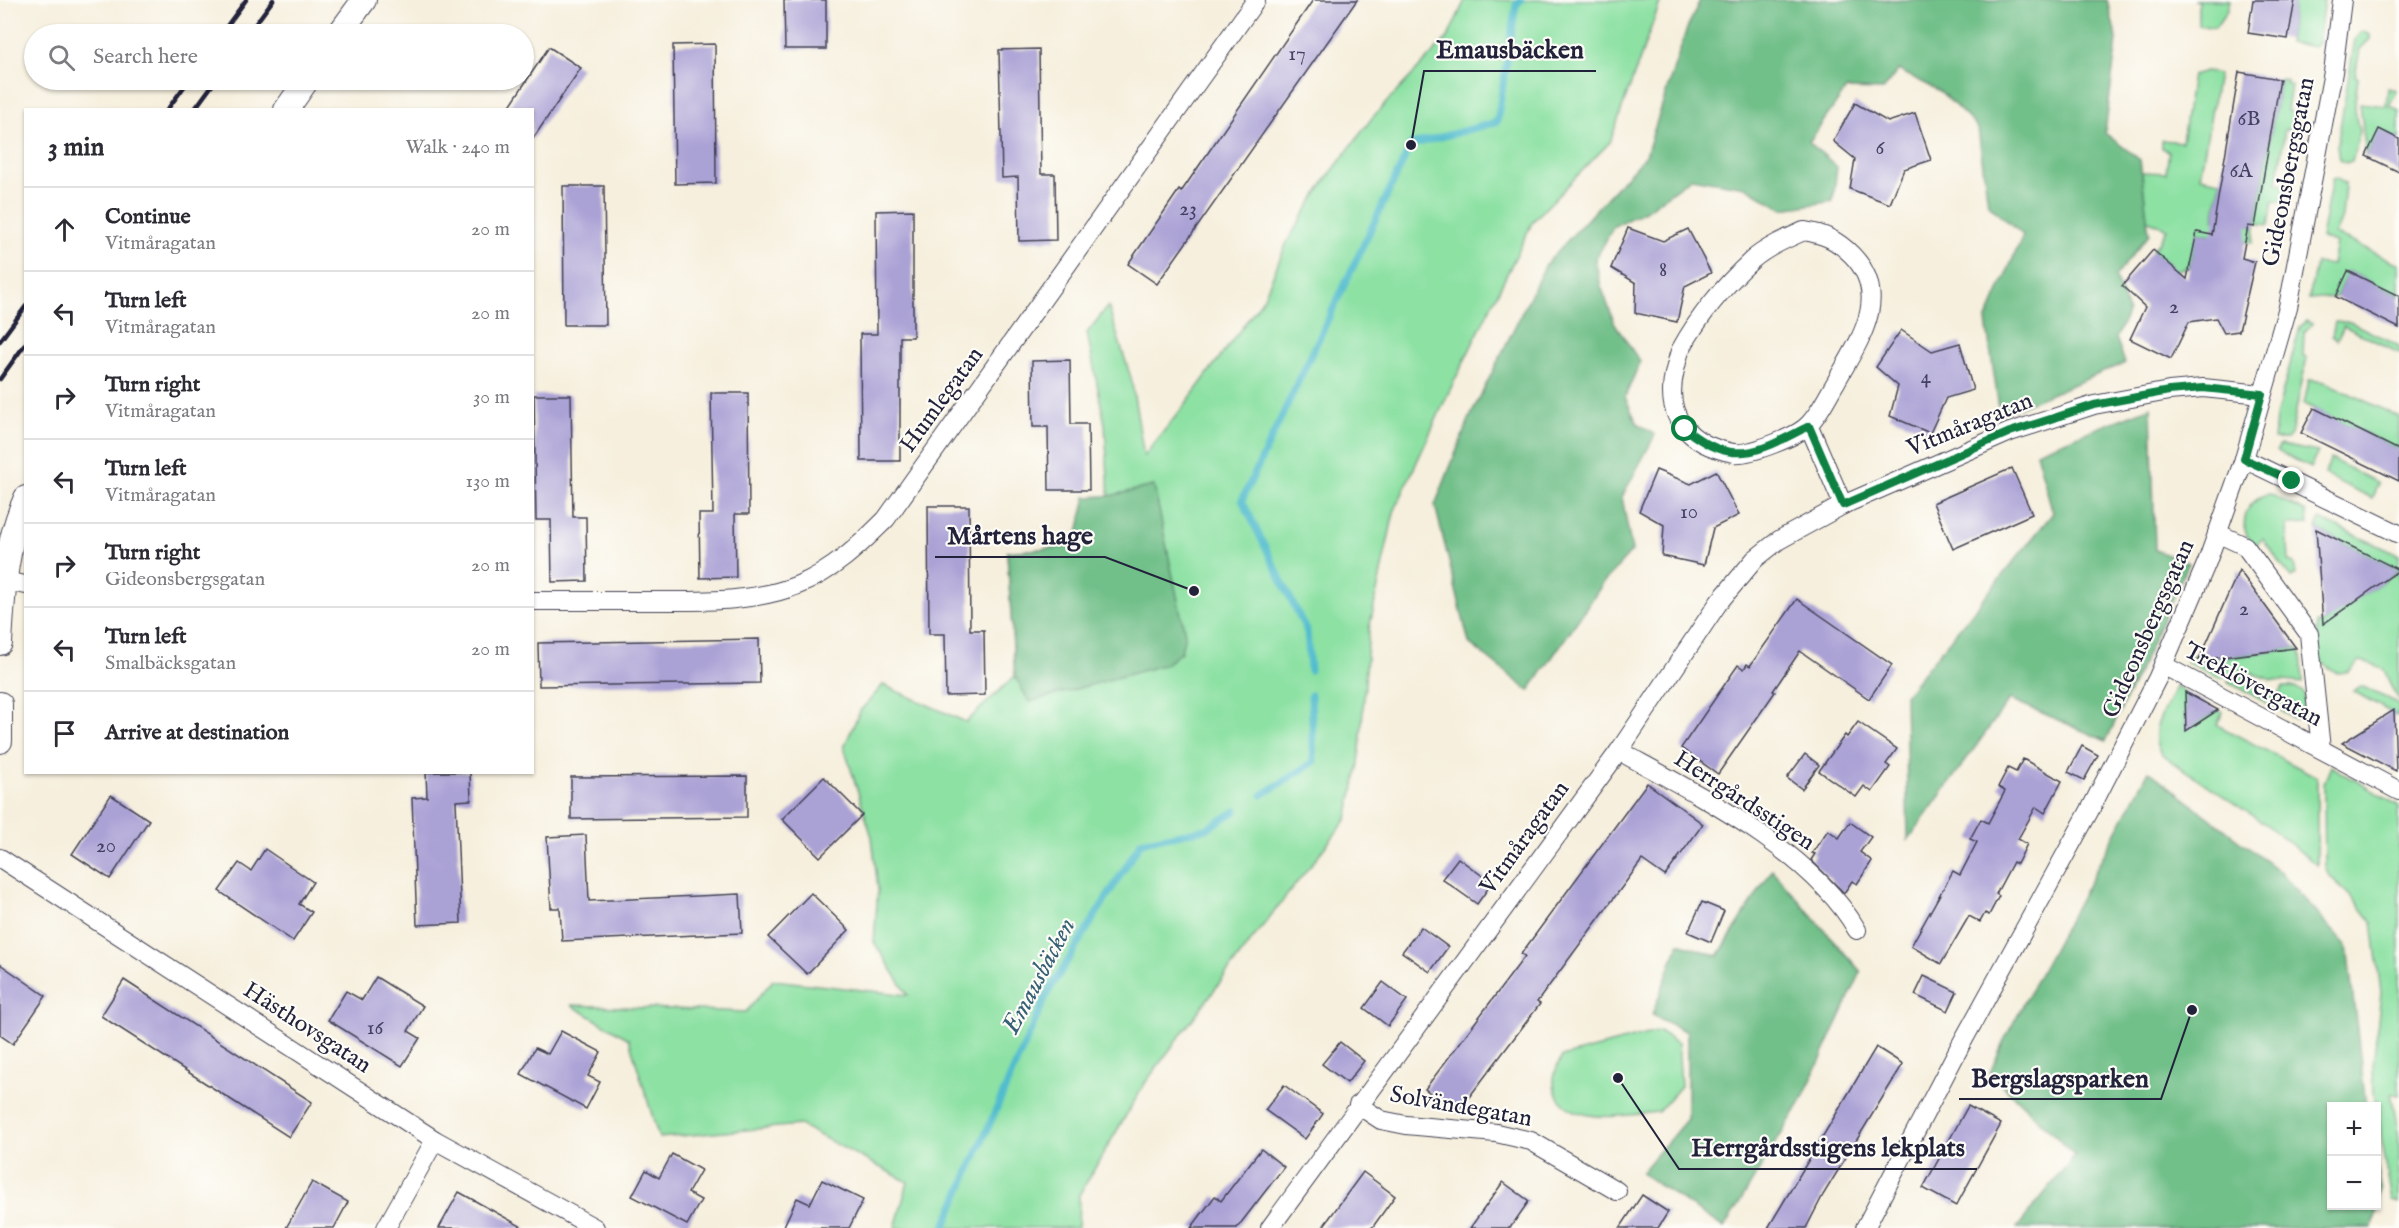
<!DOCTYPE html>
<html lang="en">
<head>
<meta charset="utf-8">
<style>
	body { margin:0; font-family:"IM FELL English",serif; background:#f2f2f3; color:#2b2b33 }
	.controls { position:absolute; right:18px; bottom:18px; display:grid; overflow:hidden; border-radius:0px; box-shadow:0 2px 4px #0004 }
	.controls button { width:54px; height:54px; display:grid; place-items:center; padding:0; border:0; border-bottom:2px solid #e1e1e2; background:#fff; color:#2b2b33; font:30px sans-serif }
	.stop { position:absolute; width:18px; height:18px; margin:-14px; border:4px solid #0b8043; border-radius:50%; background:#fff }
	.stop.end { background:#0b8043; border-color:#fff; box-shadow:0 2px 6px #0008 }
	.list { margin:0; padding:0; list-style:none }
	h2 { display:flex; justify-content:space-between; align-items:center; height:78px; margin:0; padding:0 24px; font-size:26px }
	h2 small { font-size:20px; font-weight:400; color:#7c7c81 }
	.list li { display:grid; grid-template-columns:39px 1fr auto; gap:18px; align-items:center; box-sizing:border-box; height:84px; padding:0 24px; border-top:2px solid #e1e1e2 }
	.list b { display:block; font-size:22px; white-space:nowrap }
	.list p { margin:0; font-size:20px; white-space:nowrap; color:#7c7c81 }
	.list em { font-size:20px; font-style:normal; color:#7c7c81 }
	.icon { flex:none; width:33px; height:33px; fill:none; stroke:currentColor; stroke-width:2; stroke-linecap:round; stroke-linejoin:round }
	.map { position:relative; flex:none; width:2399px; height:1228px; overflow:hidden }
	.search { position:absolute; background:#fff; box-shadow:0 2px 4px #0004; left:24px; top:24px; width:510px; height:66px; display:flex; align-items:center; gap:15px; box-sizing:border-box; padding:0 21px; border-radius:33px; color:#7c7c81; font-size:22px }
	.panel { position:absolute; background:#fff; box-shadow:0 2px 4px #0004; left:24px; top:108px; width:510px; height:666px; border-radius:0px }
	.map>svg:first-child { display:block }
	.green { fill:#8ce1a3; stroke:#57826f; stroke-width:1.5 }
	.forest { fill:#71bf89; stroke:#4a7062; stroke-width:1.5 }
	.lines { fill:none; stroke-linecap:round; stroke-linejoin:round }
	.stream { stroke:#51bcce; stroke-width:7 }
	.building { fill:#aaa1d5 }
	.minor-casing { stroke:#424153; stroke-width:20 }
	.tertiary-casing { stroke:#424153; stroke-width:26 }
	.minor { stroke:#fff; stroke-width:18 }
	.tertiary { stroke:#fff; stroke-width:24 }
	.rail { stroke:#22223b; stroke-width:4.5 }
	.route { stroke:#0b8043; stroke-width:8 }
	.labels { text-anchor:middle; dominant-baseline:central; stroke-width:4.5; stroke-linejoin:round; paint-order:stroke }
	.number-label { font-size:21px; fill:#444262 }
	.street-label { font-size:24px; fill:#22223b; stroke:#fdfcf7 }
	.water-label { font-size:26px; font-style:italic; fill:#356076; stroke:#fdfcf7 }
	.leader { fill:none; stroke:#22223b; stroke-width:2 }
	.callout-dot { fill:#22223b; stroke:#fdfcf7; stroke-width:2 }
	.callout-label { font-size:26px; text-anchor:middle; font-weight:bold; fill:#22223b; stroke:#fdfcf7; stroke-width:4.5; stroke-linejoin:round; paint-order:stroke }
</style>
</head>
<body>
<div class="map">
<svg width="2399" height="1228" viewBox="0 0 2399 1228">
	<rect width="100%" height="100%" fill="#fdfcf7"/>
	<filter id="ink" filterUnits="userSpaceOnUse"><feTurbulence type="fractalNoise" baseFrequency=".0167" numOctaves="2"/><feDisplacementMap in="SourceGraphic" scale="12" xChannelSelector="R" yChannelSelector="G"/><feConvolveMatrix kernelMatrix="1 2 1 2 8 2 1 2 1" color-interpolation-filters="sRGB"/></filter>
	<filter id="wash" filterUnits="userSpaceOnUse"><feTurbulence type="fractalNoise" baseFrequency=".008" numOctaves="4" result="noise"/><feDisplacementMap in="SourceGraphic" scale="24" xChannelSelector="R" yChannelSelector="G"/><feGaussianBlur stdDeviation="1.35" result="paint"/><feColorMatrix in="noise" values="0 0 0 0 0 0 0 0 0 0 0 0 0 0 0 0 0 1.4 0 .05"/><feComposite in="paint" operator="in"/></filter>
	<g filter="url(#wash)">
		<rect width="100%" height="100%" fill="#f6efdd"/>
		<g class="green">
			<polygon points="1465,0 1661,0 1610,142 1533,221 1447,396 1394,512 1369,629 1359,764 1347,819 1247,946 1145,1083 1079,1195 1078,1228 895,1228 908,1182 800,1125 659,1138 629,1039 571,1005 746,1012 773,980 908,995 874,942 878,889 872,837 844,747 860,711 883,685 966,722 1015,676 1007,552 1076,546 1086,497 1109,496 1105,424 1087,333 1108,306 1131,378 1144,456 1184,406 1263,299 1288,240 1325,181 1372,118 1448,37"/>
			<polygon points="2194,0 2230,0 2227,11 2215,28 2198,25 2198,1"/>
			<polygon points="2295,0 2324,0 2318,43 2314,47 2288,42"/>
			<polygon points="2362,31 2370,35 2370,39 2360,49 2355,75 2358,78 2354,109 2359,130 2358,140 2352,161 2346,163 2339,160 2337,146 2355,39"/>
			<polygon points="2206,71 2218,74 2200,177 2221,181 2214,220 2255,227 2252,243 2198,232 2189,267 2176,270 2153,250 2167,229 2147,220 2142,172 2166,173 2169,151 2162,148 2162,140 2182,142 2192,75"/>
			<polygon points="2280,79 2287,80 2287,84 2291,85 2287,111 2304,115 2301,132 2285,129 2277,183 2293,187 2290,203 2273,201 2269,225 2256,223"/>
			<polygon points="2388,88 2397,90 2389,106 2399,111 2399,139 2379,130 2366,156 2360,103 2386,106"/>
			<polygon points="2336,178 2345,184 2342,217 2335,234 2399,264 2399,296 2348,271 2336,297 2309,299 2316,263 2332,265 2336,243 2321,238 2332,179"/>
			<polygon points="2306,321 2312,324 2304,332 2303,356 2307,357 2291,435 2287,439 2274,439 2276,417 2300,327"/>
			<polygon points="2335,322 2350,322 2399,346 2399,353 2344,326 2337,340 2332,336"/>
			<polygon points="2309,380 2325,382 2399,417 2399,450 2304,404"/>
			<polygon points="2280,445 2318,452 2310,468 2279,452 2277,450"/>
			<polygon points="2331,459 2378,483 2372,498 2324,475"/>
			<path d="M 2270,494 L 2306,512 L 2308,524 L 2287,525 L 2289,561 L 2294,563 L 2296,575 L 2291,578 L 2263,539 L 2254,546 C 2236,526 2245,500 2270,494 Z"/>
			<path d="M 2320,519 L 2399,555 L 2399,699 C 2381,678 2396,667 2360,661 L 2348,672 L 2337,673 L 2319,660 L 2317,623 L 2323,623 L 2399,570 L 2316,529 Z"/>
			<polygon points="2296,648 2301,653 2303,683 2272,680 2242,670 2220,678 2187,662 2189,654 2200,660"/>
			<polygon points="2242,675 2255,683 2259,692 2275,697 2283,687 2295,687 2304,693 2305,706 2296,719 2227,681"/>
			<polygon points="2361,686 2399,704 2399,717 2353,691"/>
			<path d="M 2176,687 L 2185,692 L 2186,730 L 2219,710 L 2223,712 L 2217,725 L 2317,777 L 2317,865 L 2268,826 L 2162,755 C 2145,733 2166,708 2176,687 Z"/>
			<polygon points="2331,766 2399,806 2399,1095 2391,1093 2399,1137 2399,1203 2392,1201 2374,1093 2373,1066 2381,993 2372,922 2358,904 2328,874 2325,865 2324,783"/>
			<path d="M 1659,1031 L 1678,1043 L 1681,1086 L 1658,1112 C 1637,1114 1610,1119 1589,1115 C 1556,1109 1545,1085 1562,1057 Z"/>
		</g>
		<g class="forest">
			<polygon points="1700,0 2107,0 2117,40 2105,133 2140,160 2149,234 2115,277 2128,311 2116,338 2125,363 2000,415 1986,321 2023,235 1988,204 1978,128 1940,91 1898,70 1883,90 1846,89 1809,142 1837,167 1833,201 1783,209 1745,187 1691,178 1645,211 1614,226 1595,260 1601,286 1614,322 1640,362 1625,397 1637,423 1655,435 1622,497 1632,551 1604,582 1529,691 1469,643 1435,505 1470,417 1546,264 1646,155 1686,31"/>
			<polygon points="2151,407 2155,550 2189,563 2106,741 2010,699 1908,840 1905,695 2053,513 2036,452"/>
			<polygon points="1154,486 1185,634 1181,652 1166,664 1029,702 1015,676 1007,552 1075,546 1086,497 1109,496"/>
			<polygon points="2149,771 2280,872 2347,946 2366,1106 2332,1106 2332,1206 2376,1206 2377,1167 2381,1189 2373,1228 2017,1228 2075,1155 1990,1073 2003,1042"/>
			<polygon points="1772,870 1861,972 1801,1102 1724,1228 1641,1173 1687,1119 1687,1032 1652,1015 1679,943 1718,956"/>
		</g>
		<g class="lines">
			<g class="stream">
				<polyline points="1310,670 1307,632 1242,500 1411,145 1497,122 1516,5 1521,0"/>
				<polyline points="1262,795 1314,762 1311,695"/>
				<polyline points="944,1228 1047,994 1141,842 1206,829 1236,811"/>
			</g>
		</g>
		<g id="blocks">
			<g class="building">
				<polygon points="784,0 826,0 826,49 785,49"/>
				<polygon points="1313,0 1357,0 1157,284 1128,264 1179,190 1181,192"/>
				<polygon points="2253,0 2295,0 2288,39 2248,33"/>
				<polygon points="715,44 716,183 675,184 673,45"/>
				<polygon points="549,47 581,68 532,140 532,110 507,110"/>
				<polygon points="1039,49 1041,174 1055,174 1056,240 1019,241 1018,177 1002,178 999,50"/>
				<polygon points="2239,72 2280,79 2255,227 2248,226 2242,258 2255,262 2239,331 2224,333 2216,318 2189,322 2171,359 2130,339 2145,307 2122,286 2153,250 2187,279 2197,232 2212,235"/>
				<polygon points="1855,103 1888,122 1915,113 1931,160 1904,169 1890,204 1850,189 1855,159 1833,141"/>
				<polygon points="2379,129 2399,139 2399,172 2366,156"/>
				<polygon points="563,186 604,186 606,325 564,325"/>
				<polygon points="913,210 913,337 900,337 900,461 861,461 860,334 877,334 876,211"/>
				<polygon points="1628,228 1663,241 1688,229 1711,273 1685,286 1677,322 1635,313 1636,283 1611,268"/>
				<polygon points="2348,271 2399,296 2399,328 2336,297"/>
				<polygon points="1901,330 1932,351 1960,343 1973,390 1946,398 1930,433 1890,416 1898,386 1876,367"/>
				<polygon points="1070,360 1071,424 1088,424 1089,490 1049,490 1048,427 1033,427 1032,361"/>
				<polygon points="711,393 748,393 749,514 735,514 736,577 700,578 699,514 713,514"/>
				<polygon points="534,395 571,395 573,517 586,517 587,581 552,582 551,520 536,520"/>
				<polygon points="2314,408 2399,450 2399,481 2301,433"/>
				<polygon points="2012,468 2032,514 1953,549 1933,503"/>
				<polygon points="1656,470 1691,484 1716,471 1739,515 1713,528 1704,565 1662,556 1664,525 1639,511"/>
				<polygon points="928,506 969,506 970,630 984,630 985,695 946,696 945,634 929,634"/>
				<polygon points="2316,529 2399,570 2323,624"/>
				<polygon points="2239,570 2296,648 2199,660"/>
				<polygon points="1797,599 1892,665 1869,699 1800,651 1773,691 1775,692 1718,774 1681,748 1738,665 1744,669 1747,664 1750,666"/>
				<polygon points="759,639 760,683 539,686 538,643"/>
				<polygon points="2185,692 2218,710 2186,731"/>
				<polygon points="2394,710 2396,771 2342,743"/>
				<polygon points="1858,722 1897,749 1886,764 1890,767 1872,792 1864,786 1856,797 1819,771 1845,735 1847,737"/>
				<polygon points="2082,746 2098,755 2084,780 2068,772"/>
				<polygon points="1805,754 1819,765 1802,789 1787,778"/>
				<polygon points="2023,759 2062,781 2045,813 2036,807 2018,839 2027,844 2017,864 2013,862 1996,894 1999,896 1989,915 1985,913 1980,922 1969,916 1941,964 1911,946 1953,871 1960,875 1977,842 1970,839 1981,819 1988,823 2005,791 1998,787 2008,768 2016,772"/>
				<polygon points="426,772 470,772 471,800 456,801 461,923 417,925 412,798 427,797"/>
				<polygon points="747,776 747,817 571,819 571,777"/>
				<polygon points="824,777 862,815 820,857 782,819"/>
				<polygon points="1647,783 1703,824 1665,876 1642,860 1537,1002 1540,1004 1457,1113 1425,1089 1525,956 1521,954"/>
				<polygon points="111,795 149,820 110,879 72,854"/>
				<polygon points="1850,822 1871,837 1860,852 1872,861 1857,884 1852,881 1844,893 1811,860 1815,854 1812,853 1828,830 1839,838"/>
				<polygon points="586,835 589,901 740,894 742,933 562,941 560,908 551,908 547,837"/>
				<polygon points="265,849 313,882 299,904 312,912 293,941 219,891 239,863 251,871"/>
				<polygon points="1458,858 1492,883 1477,904 1442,879"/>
				<polygon points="811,893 849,930 807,974 768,937"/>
				<polygon points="1702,902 1724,911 1711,942 1688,932"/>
				<polygon points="1421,927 1448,947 1430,972 1402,952"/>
				<polygon points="0,964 46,996 13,1044 0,1035"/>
				<polygon points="1924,976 1957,992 1948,1011 1915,995"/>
				<polygon points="376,977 423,1006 408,1031 420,1038 402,1066 328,1020 346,991 362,1000"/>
				<polygon points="124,980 312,1102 289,1137 101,1016"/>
				<polygon points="1383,982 1407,1000 1388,1026 1364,1008"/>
				<polygon points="561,1031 601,1052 588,1076 600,1082 586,1109 521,1074 535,1048 548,1054"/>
				<polygon points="1340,1042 1364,1061 1347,1083 1322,1064"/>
				<polygon points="1876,1047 1903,1064 1823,1195 1806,1228 1768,1228"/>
				<polygon points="1284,1085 1323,1114 1305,1139 1265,1110"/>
				<polygon points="1968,1106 2001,1124 1956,1206 1923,1188"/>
				<polygon points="1261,1149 1284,1167 1237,1228 1191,1228 1215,1196 1221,1201"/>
				<polygon points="672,1154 701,1170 688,1193 701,1200 687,1225 632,1196 646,1170 659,1178"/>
				<polygon points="1363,1172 1395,1196 1372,1228 1322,1228"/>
				<polygon points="822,1180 863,1200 849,1228 783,1228 797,1198 810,1204"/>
				<polygon points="312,1182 348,1202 334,1228 286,1228"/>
				<polygon points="1503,1182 1529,1201 1510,1228 1470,1228"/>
				<polygon points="459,1192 524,1228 439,1228"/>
				<polygon points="1642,1195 1668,1212 1658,1228 1620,1228"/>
			</g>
		</g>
	</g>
	<g filter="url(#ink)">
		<use href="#blocks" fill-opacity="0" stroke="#424153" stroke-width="1.5"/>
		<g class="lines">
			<g class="minor-casing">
				<g id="minor">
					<path d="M 1804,231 C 1824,234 1837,240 1852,255 C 1892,296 1859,341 1836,382 C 1828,395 1820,413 1809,424 C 1799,436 1750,455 1734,453 C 1689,445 1663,417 1675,370 C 1677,363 1678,355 1681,349 C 1699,316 1725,285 1752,260 C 1767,247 1786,239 1804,231 Z"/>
					<polyline points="1809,426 1843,505"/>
					<polyline points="2244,459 2399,534"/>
					<polyline points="2217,533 2245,546 2309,634 2321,749"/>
					<polyline points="4,581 26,585"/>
					<path d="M 532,601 C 572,601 612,601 652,601 C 700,601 753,603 798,585 C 833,571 860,545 886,519 L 1256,0"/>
					<polyline points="2163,665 2399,791"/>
					<path d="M 1619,751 C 1697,794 1812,851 1857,930"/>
					<polyline points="0,858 435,1140 595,1228"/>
					<polyline points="1358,1105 1381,1120 1406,1125 1496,1133 1531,1141 1617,1191"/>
					<polyline points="386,1228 435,1140"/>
					<polyline points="1270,1228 1619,751 1719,602 1755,559 1779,540 1843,505 2010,432 2094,405 2169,391 2203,388 2262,394"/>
					<polyline points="1865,1228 1959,1048 2091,808 2158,677 2207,562 2244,459 2288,307 2333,72 2342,0"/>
				</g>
			</g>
			<g class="tertiary-casing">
				<g id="tertiary">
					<polyline points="339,34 364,0"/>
					<polyline points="286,110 307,80"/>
					<path d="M 0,643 C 3,594 5,544 26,498"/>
					<polyline points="0,704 0,741"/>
				</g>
			</g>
			<use href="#minor" class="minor"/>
			<use href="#tertiary" class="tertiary"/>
			<g class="rail">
				<polyline points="221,34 246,0"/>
				<polyline points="248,34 273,0"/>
				<polyline points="167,110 189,80"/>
				<polyline points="194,110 216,80"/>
				<polyline points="0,341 26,306"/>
				<polyline points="0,379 26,343"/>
			</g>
		</g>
	</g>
	<g class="lines" filter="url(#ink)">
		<path class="route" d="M 1685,429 C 1734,468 1759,452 1809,426 L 1843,505 L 2010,432 L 2094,405 L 2169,391 L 2203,388 L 2262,394 L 2244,459 L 2292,481"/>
	</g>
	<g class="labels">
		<g class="number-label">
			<text x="1297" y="54">17</text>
			<text x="2249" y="119">6B</text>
			<text x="1880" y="148">6</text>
			<text x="2241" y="171">6A</text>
			<text x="1188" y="209">23</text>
			<text x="1663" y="270">8</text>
			<text x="2174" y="307">2</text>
			<text x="1926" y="377">4</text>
			<text x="1689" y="512">10</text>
			<text x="2244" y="609">2</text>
			<text x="106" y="846">20</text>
			<text x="375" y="1028">16</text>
		</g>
		<g class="street-label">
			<text transform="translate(2289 172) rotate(-79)">Gideonsbergsgatan</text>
			<text transform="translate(942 400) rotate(-54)">Humlegatan</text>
			<text transform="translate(1970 425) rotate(-22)">Vitmåragatan</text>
			<text transform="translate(2149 629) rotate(-66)">Gideonsbergsgatan</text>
			<text transform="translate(2253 685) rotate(28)">Treklövergatan</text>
			<text transform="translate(1744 801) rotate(33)">Herrgårdsstigen</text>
			<text transform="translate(1525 838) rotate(-54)">Vitmåragatan</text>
			<text transform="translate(307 1028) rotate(33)">Hästhovsgatan</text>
			<text transform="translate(1461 1107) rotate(10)">Solvändegatan</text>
		</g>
		<g class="water-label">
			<text transform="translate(1039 976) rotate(-62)">Emausbäcken</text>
		</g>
	</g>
	<path class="leader" d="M1411 145L1424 71H1596M1194 591L1105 557H935M2192 1010L2161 1099H1959M1618 1078L1679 1169H1977"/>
	<g class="callout-dot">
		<circle cx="1411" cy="145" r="6"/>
		<circle cx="1194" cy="591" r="6"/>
		<circle cx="2192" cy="1010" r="6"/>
		<circle cx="1618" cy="1078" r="6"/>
	</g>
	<g class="callout-label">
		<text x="1510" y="58">Emausbäcken</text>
		<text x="1020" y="544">Mårtens hage</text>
		<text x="2060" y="1087">Bergslagsparken</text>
		<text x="1828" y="1156">Herrgårdsstigens lekplats</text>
	</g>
</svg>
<div class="controls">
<button>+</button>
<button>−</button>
</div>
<div class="stop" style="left:1685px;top:429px"></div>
<div class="stop end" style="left:2292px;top:481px"></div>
<div class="search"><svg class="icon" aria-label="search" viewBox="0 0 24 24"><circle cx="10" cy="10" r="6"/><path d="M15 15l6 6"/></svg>Search here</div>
<section class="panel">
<h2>3 min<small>Walk · 240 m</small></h2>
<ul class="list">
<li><svg class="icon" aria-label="ahead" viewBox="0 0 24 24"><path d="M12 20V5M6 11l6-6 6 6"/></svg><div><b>Continue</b><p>Vitmåragatan</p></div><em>20 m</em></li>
<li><svg class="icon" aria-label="left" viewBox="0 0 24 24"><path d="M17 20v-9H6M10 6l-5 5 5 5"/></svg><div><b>Turn left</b><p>Vitmåragatan</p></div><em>20 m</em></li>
<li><svg class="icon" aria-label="right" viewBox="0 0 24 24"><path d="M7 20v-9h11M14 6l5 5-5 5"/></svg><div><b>Turn right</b><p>Vitmåragatan</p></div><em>30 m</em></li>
<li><svg class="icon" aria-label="left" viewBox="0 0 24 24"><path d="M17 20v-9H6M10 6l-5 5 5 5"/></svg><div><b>Turn left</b><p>Vitmåragatan</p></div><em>130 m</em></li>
<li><svg class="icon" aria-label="right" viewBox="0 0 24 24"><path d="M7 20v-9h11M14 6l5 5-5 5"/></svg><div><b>Turn right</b><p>Gideonsbergsgatan</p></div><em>20 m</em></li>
<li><svg class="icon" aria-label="left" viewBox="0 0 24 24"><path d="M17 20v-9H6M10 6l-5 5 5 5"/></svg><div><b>Turn left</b><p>Smalbäcksgatan</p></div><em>20 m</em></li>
<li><svg class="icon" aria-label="arrive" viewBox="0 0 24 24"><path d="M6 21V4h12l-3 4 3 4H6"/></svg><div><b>Arrive at destination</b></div></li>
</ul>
</section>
</div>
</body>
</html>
